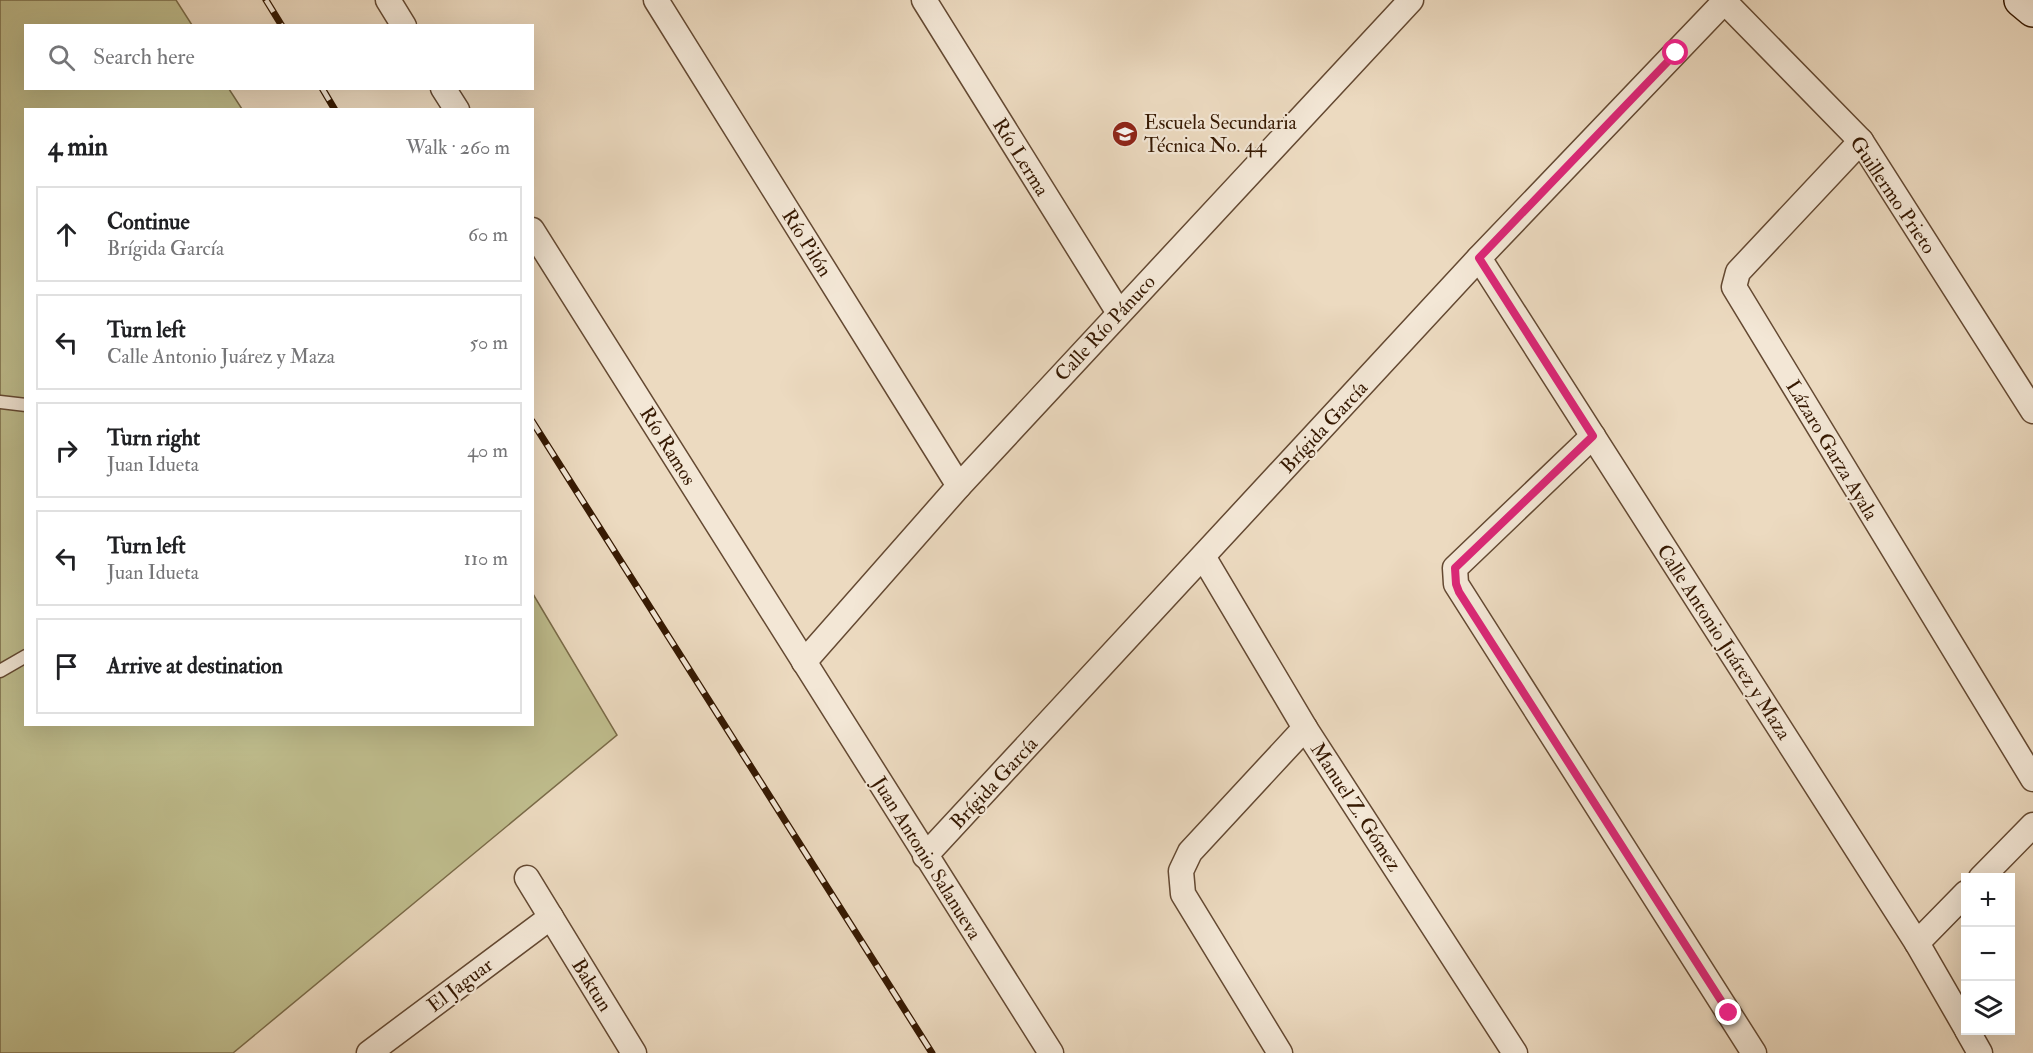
<!DOCTYPE html>
<html lang="en">
<head>
<meta charset="utf-8">
<style>
	body { margin:0; font-family:"IM FELL Double Pica",serif; background:#f6f6f6; color:#202124 }
	.controls { position:absolute; right:18px; bottom:18px; display:grid; overflow:hidden; border-radius:0px; box-shadow:0 6px 24px #0002 }
	.controls button { width:54px; height:54px; display:grid; place-items:center; padding:0; border:0; border-bottom:2px solid #e0e0e0; background:#fff; color:#202124; font:30px sans-serif }
	.stop { position:absolute; width:18px; height:18px; margin:-14px; border:4px solid #db2777; border-radius:50%; background:#fff }
	.stop.end { background:#db2777; border-color:#fff; box-shadow:0 2px 6px #0008 }
	.list { margin:0; padding:0; list-style:none }
	h2 { display:flex; justify-content:space-between; align-items:center; height:78px; margin:0; padding:0 24px; font-size:26px }
	h2 small { font-size:20px; font-weight:400; color:#757577 }
	.list li { display:grid; grid-template-columns:39px 1fr auto; gap:18px; align-items:center; box-sizing:border-box; height:96px; margin:0 12px 12px; padding:0 12px; border:2px solid #e0e0e0; border-radius:0px }
	.list b { display:block; font-size:22px; white-space:nowrap }
	.list p { margin:0; font-size:20px; white-space:nowrap; color:#757577 }
	.list em { font-size:20px; font-style:normal; color:#757577 }
	.icon { flex:none; width:33px; height:33px; fill:none; stroke:currentColor; stroke-width:2; stroke-linecap:round; stroke-linejoin:round }
	.map { position:relative; flex:none; width:2033px; height:1053px; overflow:hidden }
	.search { position:absolute; background:#fff; box-shadow:0 6px 24px #0002; left:24px; top:24px; width:510px; height:66px; display:flex; align-items:center; gap:15px; box-sizing:border-box; padding:0 21px; border-radius:0px; color:#757577; font-size:22px }
	.panel { position:absolute; background:#fff; box-shadow:0 6px 24px #0002; left:24px; top:108px; width:510px; height:618px; border-radius:0px }
	.map>svg:first-child { display:block }
	.green { fill:#bfbd8d; stroke:#7a6b48; stroke-width:1.5 }
	.lines { fill:none; stroke-linecap:round; stroke-linejoin:round }
	.lane-casing { stroke:#644932; stroke-width:15 }
	.street-casing { stroke:#644932; stroke-width:27 }
	.secondary-casing { stroke:#361902; stroke-width:36 }
	.lane { stroke:#f3e7d6; stroke-width:12 }
	.street { stroke:#f3e7d6; stroke-width:24 }
	.secondary { stroke:#f3e7d6; stroke-width:33 }
	.rail-casing { stroke:#361902; stroke-width:7 }
	.rail { stroke:#f3e7d6; stroke-width:4.5; stroke-dasharray:14; stroke-linecap:butt }
	.route { stroke:#db2777; stroke-width:8 }
	.labels { text-anchor:middle; dominant-baseline:central; stroke-width:4.5; stroke-linejoin:round; paint-order:stroke }
	.poi-label { font-size:20px; fill:#361902; stroke:#f3e7d6; text-anchor:start }
	.street-label { font-size:20px; fill:#361902; stroke:#f3e7d6 }
</style>
</head>
<body>
<div class="map">
<svg width="2033" height="1053" viewBox="0 0 2033 1053">
	<rect width="100%" height="100%" fill="#ecdac0"/>
	<filter id="stains"><feTurbulence type="fractalNoise" baseFrequency=".00333" numOctaves="4"/><feColorMatrix values="0 0 0 0 .2 0 0 0 0 .09 0 0 0 0 .02 0 0 0 .5 -.17"/></filter>
	<radialGradient id="worn" r=".72"><stop offset=".6" stop-color="#630" stop-opacity="0"/><stop offset="1" stop-color="#630" stop-opacity=".3"/></radialGradient>
	<polygon class="green" points="0,0 176,0 192,25 26,26 26,88 229,89 242,109 26,110 26,724 532,724 533,594 617,735 233,1053 0,1053"/>
	<g class="lines">
		<g class="lane-casing">
			<g id="lane">
				<polyline points="0,402 26,405"/>
				<polyline points="0,671 26,656"/>
			</g>
		</g>
		<g class="street-casing">
			<g id="street">
				<polyline points="388,0 404,26"/>
				<polyline points="656,0 959,486"/>
				<polyline points="924,0 1119,313"/>
				<polyline points="1725,2 1861,141 2033,411"/>
				<polyline points="443,88 457,110"/>
				<polyline points="1861,141 1738,272 1734,287 2033,779"/>
				<polyline points="532,230 1051,1053"/>
				<polyline points="1479,258 1917,943 1966,1028"/>
				<polyline points="1593,436 1455,568 1456,584 1754,1053"/>
				<polyline points="1204,558 1305,728 1515,1053"/>
				<polyline points="804,662 959,486 1411,0"/>
				<polyline points="925,856 1479,258 1726,0"/>
				<polyline points="527,878 634,1053"/>
				<polyline points="1981,878 2033,825"/>
				<polyline points="1917,943 1966,893"/>
				<polyline points="1967,1030 1980,1053"/>
				<polyline points="369,1053 551,917"/>
				<polyline points="1280,1053 1183,894 1181,871 1190,852 1305,728"/>
			</g>
		</g>
		<g class="secondary-casing">
			<polyline id="secondary" points="2021,0 2033,10"/>
		</g>
		<use href="#lane" class="lane"/>
		<use href="#street" class="street"/>
		<use href="#secondary" class="secondary"/>
		<g class="rail-casing">
			<g id="rail">
				<polyline points="266,0 282,26"/>
				<polyline points="322,88 335,110"/>
				<polyline points="532,421 932,1053"/>
			</g>
		</g>
		<use href="#rail" class="rail"/>
	</g>
	<g class="lines">
		<polyline class="route" points="1676,53 1479,258 1593,436 1455,568 1456,584 1459,592 1729,1013"/>
	</g>
	<defs>
		<g id="school-disc" transform="scale(1.35)"><circle r="9.5" fill="#8f2418" stroke="#f3e7d6"/><path d="M0-5L7-2L0 1L-7-2ZM-4 1L0 2.5L4 1V4Q0 6-4 4Z" fill="#fff"/></g>
	</defs>
	<g fill-rule="evenodd">
		<use href="#school-disc" x="1125" y="134"/>
	</g>
	<g class="labels">
		<g class="poi-label">
			<text x="1144" y="122">Escuela Secundaria<tspan x="1144" dy="23">Técnica No. 44</tspan></text>
		</g>
		<g class="street-label">
			<text transform="translate(1021 157) rotate(58)">Río Lerma</text>
			<text transform="translate(1893 195) rotate(56)">Guillermo Prieto</text>
			<text transform="translate(807 243) rotate(58)">Río Pilón</text>
			<text transform="translate(1105 328) rotate(-47)">Calle Río Pánuco</text>
			<text transform="translate(1324 427) rotate(-47)">Brígida García</text>
			<text transform="translate(668 446) rotate(58)">Río Ramos</text>
			<text transform="translate(1832 450) rotate(59)">Lázaro Garza Ayala</text>
			<text transform="translate(1724 642) rotate(57)">Calle Antonio Juárez y Maza</text>
			<text transform="translate(994 783) rotate(-47)">Brígida García</text>
			<text transform="translate(1356 807) rotate(57)">Manuel Z. Gómez</text>
			<text transform="translate(927 858) rotate(58)">Juan Antonio Salanueva</text>
			<text transform="translate(460 985) rotate(-37)">El Jaguar</text>
			<text transform="translate(592 985) rotate(58)">Baktun</text>
		</g>
	</g>
	<rect width="100%" height="100%" filter="url(#stains)"/>
	<rect width="100%" height="100%" fill="url(#worn)"/>
</svg>
<div class="controls">
<button>+</button>
<button>−</button>
<button><svg class="icon" aria-label="layers" viewBox="0 0 24 24"><path d="M12 4l9 5-9 5-9-5zM3 14l9 5 9-5"/></svg></button>
</div>
<div class="stop" style="left:1676px;top:53px"></div>
<div class="stop end" style="left:1729px;top:1013px"></div>
<div class="search"><svg class="icon" aria-label="search" viewBox="0 0 24 24"><circle cx="10" cy="10" r="6"/><path d="M15 15l6 6"/></svg>Search here</div>
<section class="panel">
<h2>4 min<small>Walk · 260 m</small></h2>
<ul class="list">
<li><svg class="icon" aria-label="ahead" viewBox="0 0 24 24"><path d="M12 20V5M6 11l6-6 6 6"/></svg><div><b>Continue</b><p>Brígida García</p></div><em>60 m</em></li>
<li><svg class="icon" aria-label="left" viewBox="0 0 24 24"><path d="M17 20v-9H6M10 6l-5 5 5 5"/></svg><div><b>Turn left</b><p>Calle Antonio Juárez y Maza</p></div><em>50 m</em></li>
<li><svg class="icon" aria-label="right" viewBox="0 0 24 24"><path d="M7 20v-9h11M14 6l5 5-5 5"/></svg><div><b>Turn right</b><p>Juan Idueta</p></div><em>40 m</em></li>
<li><svg class="icon" aria-label="left" viewBox="0 0 24 24"><path d="M17 20v-9H6M10 6l-5 5 5 5"/></svg><div><b>Turn left</b><p>Juan Idueta</p></div><em>110 m</em></li>
<li><svg class="icon" aria-label="arrive" viewBox="0 0 24 24"><path d="M6 21V4h12l-3 4 3 4H6"/></svg><div><b>Arrive at destination</b></div></li>
</ul>
</section>
</div>
</body>
</html>
